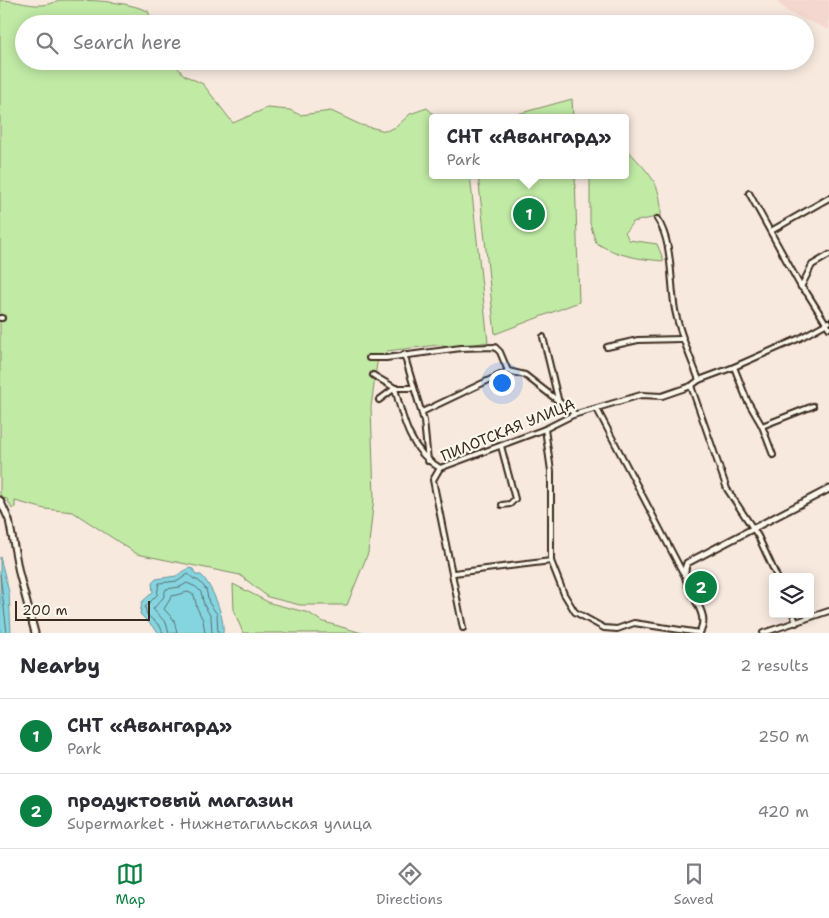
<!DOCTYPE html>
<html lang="en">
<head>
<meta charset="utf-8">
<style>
	body { margin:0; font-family:"Shantell Sans",sans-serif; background:#f7f7f7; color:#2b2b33 }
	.controls { position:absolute; right:15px; bottom:15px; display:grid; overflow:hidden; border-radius:5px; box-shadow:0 2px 12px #0003 }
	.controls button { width:45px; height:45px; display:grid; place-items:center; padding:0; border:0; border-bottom:1px solid #e1e1e2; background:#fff; color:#2b2b33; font:25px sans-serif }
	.scale { position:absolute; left:15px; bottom:12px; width:135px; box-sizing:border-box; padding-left:5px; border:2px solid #3b2a1e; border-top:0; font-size:14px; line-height:18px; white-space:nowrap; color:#3b2a1e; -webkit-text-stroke:4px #fbf7ec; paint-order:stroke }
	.you { position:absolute; left:501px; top:382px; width:18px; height:18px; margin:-12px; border:4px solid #fff; border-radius:50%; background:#1a73e8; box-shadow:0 0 0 8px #1a73e833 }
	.badge { display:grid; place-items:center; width:32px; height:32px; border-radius:50%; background:#0b8043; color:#fff; font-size:16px; font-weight:700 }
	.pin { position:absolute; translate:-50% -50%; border:2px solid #fff; box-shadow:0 1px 5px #0006 }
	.popup { position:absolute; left:429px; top:114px; width:200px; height:65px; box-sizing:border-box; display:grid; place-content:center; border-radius:5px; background:#fff; filter:drop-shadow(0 1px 4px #0005); font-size:16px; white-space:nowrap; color:#7c7c81 }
	.popup b { font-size:19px; color:#2b2b33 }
	.popup::after { content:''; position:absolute; left:50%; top:100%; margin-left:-10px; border:10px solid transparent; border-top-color:#fff }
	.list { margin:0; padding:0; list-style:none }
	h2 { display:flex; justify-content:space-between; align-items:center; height:65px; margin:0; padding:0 20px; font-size:21px }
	h2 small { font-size:16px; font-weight:400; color:#7c7c81 }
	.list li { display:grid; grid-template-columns:32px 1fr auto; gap:15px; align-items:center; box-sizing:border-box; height:75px; padding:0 20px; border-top:1px solid #e1e1e2 }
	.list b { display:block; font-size:19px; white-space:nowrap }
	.list p { margin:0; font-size:16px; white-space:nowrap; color:#7c7c81 }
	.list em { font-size:16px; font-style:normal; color:#7c7c81 }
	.icon { flex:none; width:28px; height:28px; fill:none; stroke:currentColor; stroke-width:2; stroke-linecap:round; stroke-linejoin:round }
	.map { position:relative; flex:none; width:829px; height:633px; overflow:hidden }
	.search { position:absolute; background:#fff; box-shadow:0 2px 12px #0003; left:15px; right:15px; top:15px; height:55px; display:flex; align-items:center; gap:12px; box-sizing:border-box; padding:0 18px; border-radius:28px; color:#7c7c81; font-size:19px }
	.sheet { height:215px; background:#fff }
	nav { display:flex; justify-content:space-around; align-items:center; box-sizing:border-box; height:70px; border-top:1px solid #e1e1e2; background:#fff; font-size:14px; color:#7c7c81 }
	nav a { display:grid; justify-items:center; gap:2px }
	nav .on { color:#0b8043 }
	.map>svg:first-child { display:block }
	.built { fill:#f4d8cf }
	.green { fill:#c1eaa5; stroke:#7e8a62 }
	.water { fill:#85d5e1; stroke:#679193 }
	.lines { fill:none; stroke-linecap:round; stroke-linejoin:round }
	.shore { stroke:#596e6c; stroke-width:1 }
	.street-casing { stroke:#3b2a1e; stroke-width:8 }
	.secondary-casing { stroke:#3b2a1e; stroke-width:9 }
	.street { stroke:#fbf7ec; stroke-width:4 }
	.secondary { stroke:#fbf7ec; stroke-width:5 }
	.labels { text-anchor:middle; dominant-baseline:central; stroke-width:4.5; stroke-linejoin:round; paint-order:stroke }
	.street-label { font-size:15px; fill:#3b2a1e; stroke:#fbf7ec }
</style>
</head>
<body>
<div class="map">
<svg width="829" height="633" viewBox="0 0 829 633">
	<rect width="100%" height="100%" fill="#f8e9df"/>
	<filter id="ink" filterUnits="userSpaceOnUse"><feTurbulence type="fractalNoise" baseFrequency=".02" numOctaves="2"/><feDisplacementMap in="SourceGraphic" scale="10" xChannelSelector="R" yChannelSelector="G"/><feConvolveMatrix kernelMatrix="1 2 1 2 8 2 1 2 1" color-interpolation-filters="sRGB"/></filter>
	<g filter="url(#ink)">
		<polygon class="built" points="779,0 829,0 829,30 788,12 778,3"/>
		<g class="green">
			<path d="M 0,0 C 16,0 33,8 49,4 C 53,4 56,0 60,0 C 88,0 122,0 148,11 L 153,24 L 24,24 L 24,61 L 172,61 L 184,75 L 203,84 L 233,123 L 267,108 L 290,110 L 300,115 L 331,111 L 361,125 L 386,131 L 396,127 L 410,114 L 427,108 L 438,118 L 433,118 L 433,175 L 470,175 L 488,342 L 452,348 L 438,345 L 387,351 L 377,363 L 371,407 L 374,497 L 368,553 L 347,605 L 300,605 L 268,597 L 240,575 L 137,554 L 73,512 L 45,509 L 15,501 L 15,507 L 12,509 L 7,499 L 0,498 Z"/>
			<polygon points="572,99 573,118 503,118"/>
			<path d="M 625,147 C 647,172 662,181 661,216 L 633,222 L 625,232 L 629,240 L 657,244 L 664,261 C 638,259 618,256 596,243 L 590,223 L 590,175 L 625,175 Z"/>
			<polygon points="478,175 575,175 579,302 495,334"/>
			<polygon points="233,584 270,603 309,613 321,621 362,633 243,633 234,611"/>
		</g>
		<g class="water">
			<polygon points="0,557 9,592 11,633 0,633"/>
			<path d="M 189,568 L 193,569 L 196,575 L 201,575 C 212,585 225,618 223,633 L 159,633 L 140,614 L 142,602 L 153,592 L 152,583 L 156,579 L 176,576 Z"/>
		</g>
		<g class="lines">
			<g class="shore">
				<polyline points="0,574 7,633"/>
				<polyline points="163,633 160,626 147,615 145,607 157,595 159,583 178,581 188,574 194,579 199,581 206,589 209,603 217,614 218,633"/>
				<polyline points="169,633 166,623 153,609 163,598 166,589 180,587 187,583 196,587 201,592 204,605 211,617 212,633"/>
				<polyline points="177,633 174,620 164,609 172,596 188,592 194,595 197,608 203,620 205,633"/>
			</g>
			<g class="street-casing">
				<g id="street">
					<polyline points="749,193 801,287 807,293 829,328"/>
					<path d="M 657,219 C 673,241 670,282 675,310 C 680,335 690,356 699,380"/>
					<polyline points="771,231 829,198"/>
					<polyline points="801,287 812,265 829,255"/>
					<polyline points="0,318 2,318"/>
					<polyline points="543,337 559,403"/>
					<polyline points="607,347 638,340 682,339"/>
					<polyline points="404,354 424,421 428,461"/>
					<polyline points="369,358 386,358 461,348 495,347 500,352 508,371 525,375 575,414"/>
					<polyline points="734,367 747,400 762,426 773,455"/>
					<polyline points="373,375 395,388 413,388"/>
					<polyline points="691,386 727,489 758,536 777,577"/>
					<path d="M 379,400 L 395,388 C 403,420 410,451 440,468"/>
					<polyline points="597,409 684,575"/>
					<polyline points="422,412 508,371"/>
					<polyline points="762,426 813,406"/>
					<polyline points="545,429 551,471 551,561 564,594 575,612 604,628 617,629 634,623 700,633"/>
					<polyline points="501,446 515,499 510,504 502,505"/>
					<polyline points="454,573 551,561"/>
					<polyline points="793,614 796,623"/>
					<polyline points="463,628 433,480 440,468 545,429 573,415 641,395 662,396 691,386 699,380 734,367 800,338 829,322"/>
					<polyline points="763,633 829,611"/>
				</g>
			</g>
			<g class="secondary-casing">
				<g id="secondary">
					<polyline points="0,500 9,520 19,573 35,633"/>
					<path d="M 699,633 C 715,611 676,586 687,563 L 829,489"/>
				</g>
			</g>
			<use href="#street" class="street"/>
			<use href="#secondary" class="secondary"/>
		</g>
	</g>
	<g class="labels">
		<g class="street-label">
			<text transform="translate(508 430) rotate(-22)">ПИЛОТСКАЯ УЛИЦА</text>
		</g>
	</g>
</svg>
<div class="controls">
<button><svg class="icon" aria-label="layers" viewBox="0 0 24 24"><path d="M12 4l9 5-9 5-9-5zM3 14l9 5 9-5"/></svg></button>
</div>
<div class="scale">200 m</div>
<div class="you"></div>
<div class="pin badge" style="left:529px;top:214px">1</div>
<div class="popup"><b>СНТ «Авангард»</b>Park</div>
<div class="pin badge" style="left:701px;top:587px">2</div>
<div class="search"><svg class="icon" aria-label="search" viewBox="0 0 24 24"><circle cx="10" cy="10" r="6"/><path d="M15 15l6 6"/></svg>Search here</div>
</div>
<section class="sheet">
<h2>Nearby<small>2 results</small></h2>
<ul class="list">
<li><span class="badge">1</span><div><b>СНТ «Авангард»</b><p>Park</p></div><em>250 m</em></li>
<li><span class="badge">2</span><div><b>продуктовый магазин</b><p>Supermarket · Нижнетагильская улица</p></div><em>420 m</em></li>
</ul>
</section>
<nav>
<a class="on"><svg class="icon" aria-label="map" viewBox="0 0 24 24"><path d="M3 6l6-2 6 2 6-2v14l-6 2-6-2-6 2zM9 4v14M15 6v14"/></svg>Map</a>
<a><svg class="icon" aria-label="directions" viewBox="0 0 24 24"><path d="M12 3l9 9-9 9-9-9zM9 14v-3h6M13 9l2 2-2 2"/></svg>Directions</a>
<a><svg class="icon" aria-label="saved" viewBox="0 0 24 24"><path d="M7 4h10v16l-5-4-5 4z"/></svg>Saved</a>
</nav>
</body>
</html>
